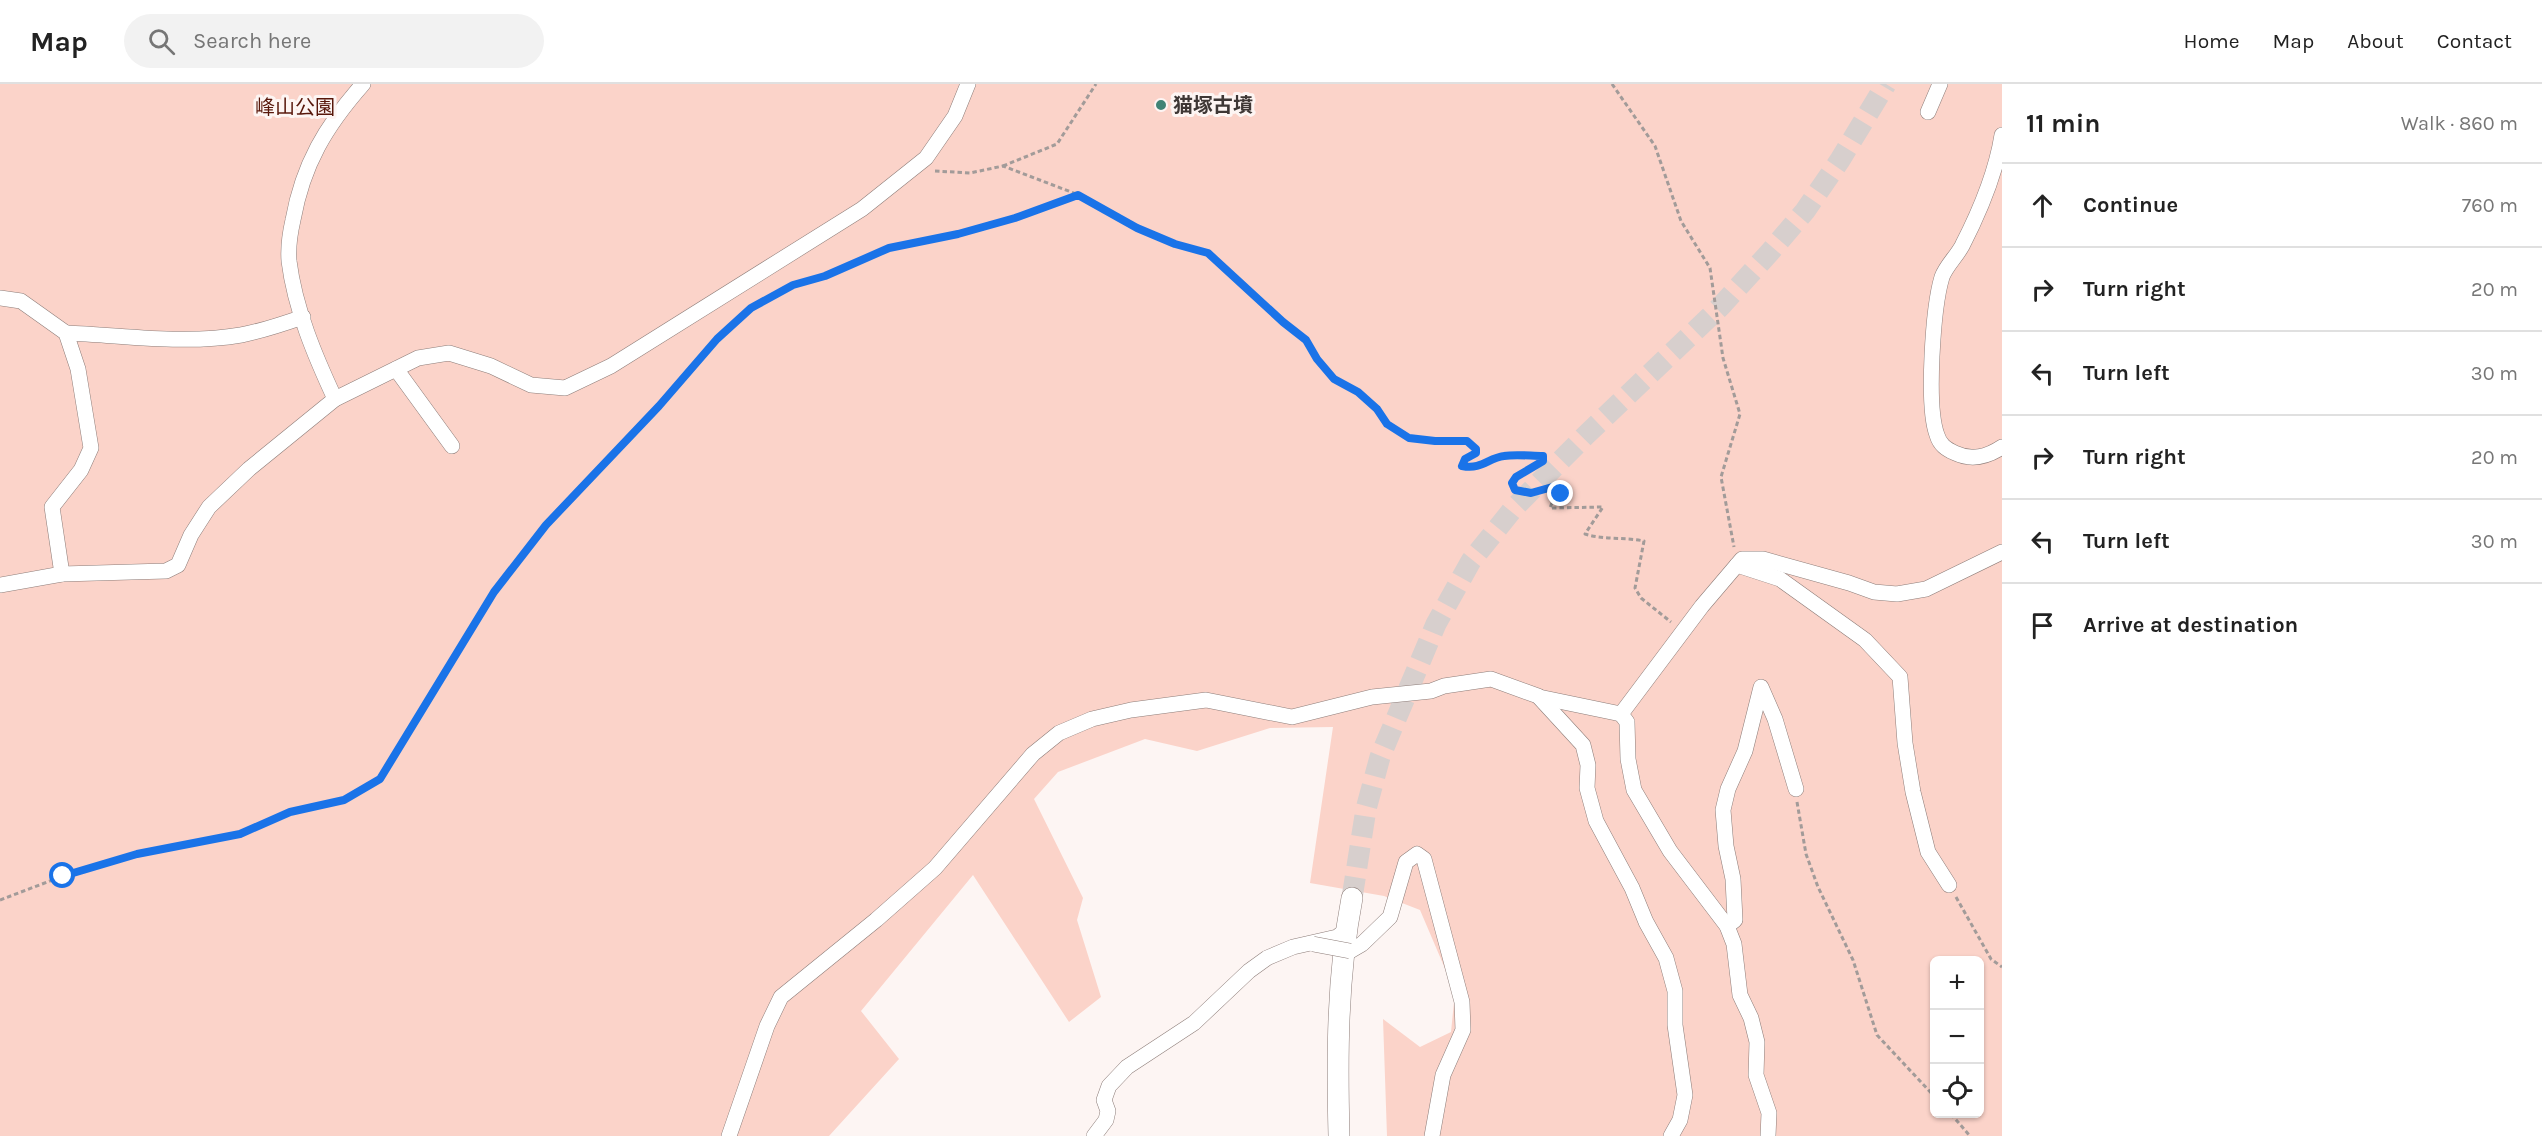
<!DOCTYPE html>
<html lang="en">
<head>
<meta charset="utf-8">
<style>
	body { margin:0; font-family:Karla,"Noto Sans JP",sans-serif; background:#f2f2f2; color:#222 }
	.controls { position:absolute; right:18px; bottom:18px; display:grid; overflow:hidden; border-radius:9px; box-shadow:0 2px 4px #0004 }
	.controls button { width:54px; height:54px; display:grid; place-items:center; padding:0; border:0; border-bottom:2px solid #e0e0e0; background:#fff; color:#222; font:30px sans-serif }
	.stop { position:absolute; width:18px; height:18px; margin:-14px; border:4px solid #1a73e8; border-radius:50%; background:#fff }
	.stop.end { background:#1a73e8; border-color:#fff; box-shadow:0 2px 6px #0008 }
	.list { margin:0; padding:0; list-style:none }
	h2 { display:flex; justify-content:space-between; align-items:center; height:78px; margin:0; padding:0 24px; font-size:26px }
	h2 small { font-size:20px; font-weight:400; color:#767676 }
	.list li { display:grid; grid-template-columns:39px 1fr auto; gap:18px; align-items:center; box-sizing:border-box; height:84px; padding:0 24px; border-top:2px solid #e0e0e0 }
	.list b { display:block; font-size:22px; white-space:nowrap }
	.list em { font-size:20px; font-style:normal; color:#767676 }
	.icon { flex:none; width:33px; height:33px; fill:none; stroke:currentColor; stroke-width:2; stroke-linecap:round; stroke-linejoin:round }
	.map { position:relative; flex:none; width:2002px; height:1052px; overflow:hidden }
	header { display:flex; align-items:center; gap:36px; box-sizing:border-box; height:84px; padding:0 30px; background:#fff; border-bottom:2px solid #e0e0e0 }
	header strong { font-size:28px }
	nav { display:flex; gap:33px; margin-inline-start:auto; font-size:21px }
	.search { width:420px; height:54px; background:#f2f2f2; display:flex; align-items:center; gap:15px; box-sizing:border-box; padding:0 21px; border-radius:33px; color:#767676; font-size:22px }
	main { display:flex }
	aside { flex:1; background:#fff }
	.map>svg:first-child { display:block }
	.green { fill:#fbd3c9; fill-rule:evenodd }
	.lines { fill:none; stroke-linecap:round; stroke-linejoin:round }
	.secondary-tunnel { stroke:#d7cfcd; stroke-width:21; stroke-dasharray:21 10; stroke-linecap:butt }
	.street-casing { stroke:#8d7d79; stroke-width:16 }
	.secondary-casing { stroke:#8d7d79; stroke-width:22 }
	.path { stroke:#a29b99; stroke-width:3; stroke-dasharray:4.5 3; stroke-linecap:butt }
	.street { stroke:#fff; stroke-width:15 }
	.secondary { stroke:#fff; stroke-width:21 }
	.street-bridge-casing { stroke:#8d7d79; stroke-width:16; stroke-linecap:butt }
	.street-bridge { stroke:#fff; stroke-width:15 }
	.route { stroke:#1a73e8; stroke-width:8 }
	.poi-dot { fill:#418375; stroke:#fdf5f3; stroke-width:2 }
	.labels { text-anchor:middle; dominant-baseline:central; stroke-width:6; stroke-linejoin:round; paint-order:stroke }
	.poi-label { font-size:20px; font-weight:bold; fill:#3e3735; stroke:#fdf5f3; text-anchor:start }
	.park-label { font-size:20px; fill:#58170a; stroke:#fdf5f3 }
</style>
</head>
<body>
<header>
<strong>Map</strong>
<div class="search"><svg class="icon" aria-label="search" viewBox="0 0 24 24"><circle cx="10" cy="10" r="6"/><path d="M15 15l6 6"/></svg>Search here</div>
<nav><a>Home</a><a>Map</a><a>About</a><a>Contact</a></nav>
</header>
<main>
<div class="map">
<svg width="2002" height="1052" viewBox="0 0 2002 1052">
	<rect width="100%" height="100%" fill="#fdf5f3"/>
	<path class="green" d="M 0,0 L 2002,0 L 2002,1052 L 1387,1052 L 1383,935 L 1420,963 L 1451,948 L 1455,908 L 1420,826 L 1384,812 L 1310,799 L 1333,643 L 1270,644 L 1197,667 L 1145,655 L 1058,688 L 1034,715 L 1083,814 L 1077,836 L 1101,913 L 1069,938 L 973,791 L 861,927 L 899,975 L 829,1052 L 0,1052 ZM 1934,876 L 1980,876 L 1980,1030 L 1934,1030 Z"/>
	<g class="lines">
		<polyline class="secondary-tunnel" points="1352,814 1366,725 1380,673 1436,540 1471,477 1513,425 1586,351 1721,222 1770,168 1805,127 1840,76 1886,0"/>
		<g class="street-casing">
			<g id="street">
				<polyline points="1928,28 1940,0"/>
				<path d="M 2002,51 C 1996,89 1979,129 1962,162 C 1956,173 1946,182 1942,193 C 1933,223 1926,322 1937,351 C 1940,361 1946,365 1955,369 C 1972,377 1987,373 2002,363"/>
				<polyline points="0,214 21,217 66,249 78,285 91,364 81,386 52,423 62,490"/>
				<path d="M 66,249 C 123,251 184,261 241,251 C 262,247 283,240 303,233"/>
				<polyline points="396,285 452,362"/>
				<path d="M 335,315 C 315,272 295,225 289,177 C 288,164 290,149 293,136 C 303,80 326,42 363,0"/>
				<polyline points="1737,481 1780,495 1865,556 1900,593 1905,659 1913,708 1928,768 1949,801"/>
				<polyline points="0,501 62,490 166,487 178,481 191,451 209,423 249,385 335,315 418,274 449,269 491,282 531,301 565,304 611,282 862,125 926,74 955,32 968,0"/>
				<polyline points="1539,613 1621,630"/>
				<polyline points="1727,842 1735,836 1733,795 1726,762 1723,726 1728,705 1745,667 1761,603 1775,635 1796,705"/>
				<polyline points="1350,867 1362,860 1390,833 1406,778 1417,770 1424,775 1462,918 1463,946 1443,991 1432,1052"/>
				<polyline points="729,1052 767,942 781,913 876,836 935,784 1033,670 1059,649 1092,635 1131,626 1206,616 1292,633 1372,613 1431,607 1444,602 1491,595 1538,612 1583,661 1588,681 1587,704 1596,737 1632,804 1646,838 1666,874 1675,907 1675,941 1685,1011 1680,1036 1671,1052"/>
				<polyline points="1094,1052 1106,1036 1108,1027 1104,1016 1109,1002 1127,983 1194,939 1249,887 1267,874 1293,863 1337,853 1347,845"/>
				<polyline points="1768,1052 1769,1029 1756,991 1757,958 1751,934 1740,911 1734,860 1727,842 1670,767 1634,706 1628,675 1627,638 1621,630 1702,522 1742,475 1763,475 1849,499 1874,508 1897,510 1926,505 2002,468"/>
			</g>
		</g>
		<g class="secondary-casing">
			<path id="secondary" d="M 1339,1052 C 1337,972 1337,893 1352,814"/>
		</g>
		<g class="path">
			<polyline points="1612,0 1655,62 1681,137 1710,184 1723,274 1740,330 1721,393 1734,463"/>
			<polyline points="1003,82 1057,60 1096,0"/>
			<path d="M 935,87 L 970,89 L 1003,82 L 1079,111 L 1137,144 L 1175,160 L 1208,169 L 1283,238 L 1306,256 L 1317,275 L 1333,295 L 1358,308 L 1377,325 L 1387,340 L 1409,354 L 1435,357 L 1467,357 L 1476,365 L 1476,369 L 1465,375 L 1463,382 C 1482,386 1488,374 1504,372 C 1516,370 1531,371 1543,372 L 1543,377 L 1516,393 L 1512,399 L 1515,406 L 1531,409 L 1556,402 L 1560,403 L 1561,410 L 1553,416 L 1550,424 L 1603,423 L 1585,450 C 1603,456 1625,453 1644,457 L 1635,504 L 1641,514 L 1671,538"/>
			<polyline points="1797,718 1806,770 1818,803 1853,876 1877,951 1934,1012"/>
			<polyline points="1956,813 1991,875 2002,883"/>
			<polyline points="0,816 63,792 137,770 240,751 289,728 344,716 380,695 494,508 546,441 659,322 717,255 751,224 793,201 825,192 889,164 958,150 1015,134 1079,111"/>
			<polyline points="1951,1030 1970,1052"/>
		</g>
		<use href="#street" class="street"/>
		<use href="#secondary" class="secondary"/>
		<g class="street-bridge-casing">
			<polyline id="street-bridge" points="1313,860 1350,867"/>
		</g>
		<use href="#street-bridge" class="street-bridge"/>
	</g>
	<g class="lines">
		<path class="route" d="M 63,792 L 137,770 L 240,750 L 290,728 L 344,716 L 380,695 L 494,508 L 546,441 L 659,322 L 717,255 L 751,224 L 793,201 L 825,192 L 889,164 L 958,150 L 1015,134 L 1078,111 L 1137,144 L 1175,160 L 1208,169 L 1283,238 L 1306,256 L 1317,275 L 1334,295 L 1358,308 L 1377,325 L 1387,340 L 1409,354 L 1435,357 L 1467,357 L 1476,365 L 1476,369 L 1465,375 L 1462,382 C 1482,386 1488,374 1504,372 C 1516,370 1531,372 1543,372 L 1543,377 L 1516,393 L 1512,399 L 1515,406 L 1531,409 L 1556,402 L 1560,403 L 1561,410"/>
	</g>
	<circle class="poi-dot" cx="1161" cy="21" r="6"/>
	<g class="labels">
		<g class="poi-label">
			<text x="1173" y="21">猫塚古墳</text>
		</g>
		<g class="park-label">
			<text x="295" y="23">峰山公園</text>
		</g>
	</g>
</svg>
<div class="controls">
<button>+</button>
<button>−</button>
<button><svg class="icon" aria-label="locate" viewBox="0 0 24 24"><circle cx="12" cy="12" r="6"/><path d="M12 2v4M12 18v4M2 12h4M18 12h4"/></svg></button>
</div>
<div class="stop" style="left:63px;top:792px"></div>
<div class="stop end" style="left:1561px;top:410px"></div>
</div>
<aside>
<h2>11 min<small>Walk · 860 m</small></h2>
<ul class="list">
<li><svg class="icon" aria-label="ahead" viewBox="0 0 24 24"><path d="M12 20V5M6 11l6-6 6 6"/></svg><div><b>Continue</b></div><em>760 m</em></li>
<li><svg class="icon" aria-label="right" viewBox="0 0 24 24"><path d="M7 20v-9h11M14 6l5 5-5 5"/></svg><div><b>Turn right</b></div><em>20 m</em></li>
<li><svg class="icon" aria-label="left" viewBox="0 0 24 24"><path d="M17 20v-9H6M10 6l-5 5 5 5"/></svg><div><b>Turn left</b></div><em>30 m</em></li>
<li><svg class="icon" aria-label="right" viewBox="0 0 24 24"><path d="M7 20v-9h11M14 6l5 5-5 5"/></svg><div><b>Turn right</b></div><em>20 m</em></li>
<li><svg class="icon" aria-label="left" viewBox="0 0 24 24"><path d="M17 20v-9H6M10 6l-5 5 5 5"/></svg><div><b>Turn left</b></div><em>30 m</em></li>
<li><svg class="icon" aria-label="arrive" viewBox="0 0 24 24"><path d="M6 21V4h12l-3 4 3 4H6"/></svg><div><b>Arrive at destination</b></div></li>
</ul>
</aside>
</main>
</body>
</html>
